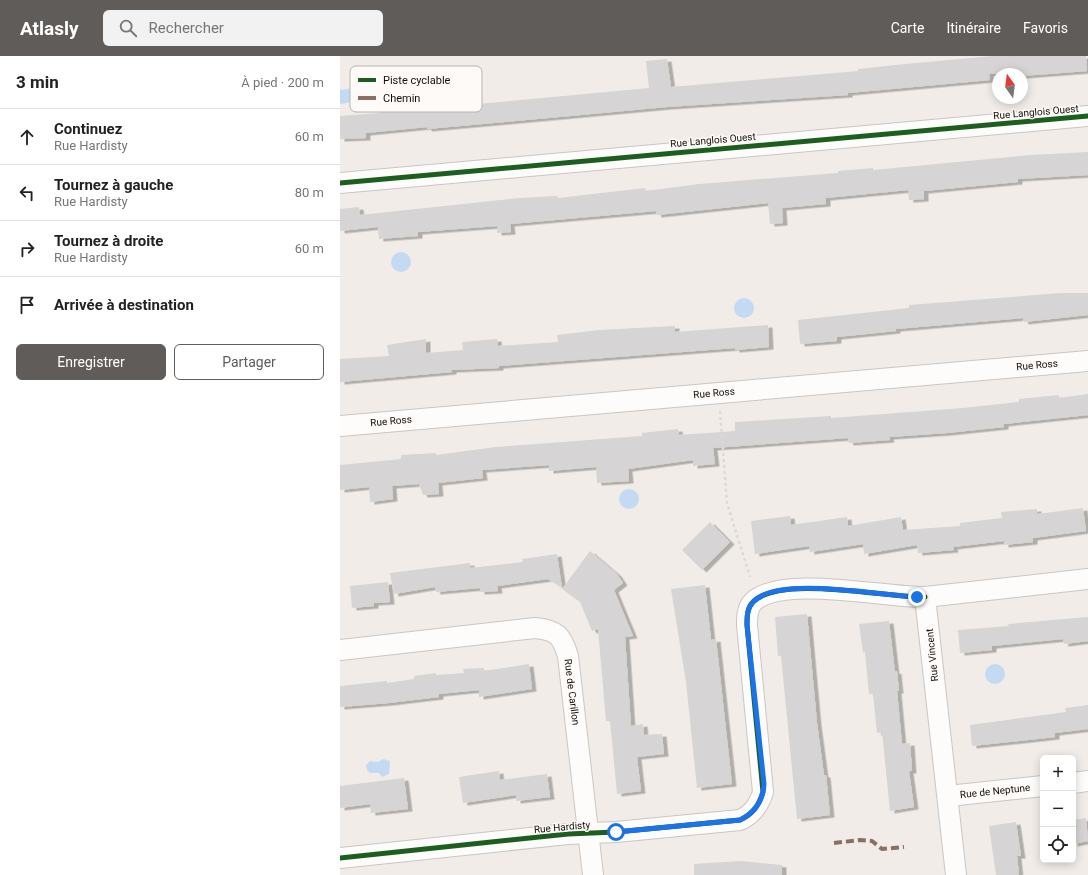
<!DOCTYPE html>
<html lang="fr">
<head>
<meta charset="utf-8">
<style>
	body { margin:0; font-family:Roboto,sans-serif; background:#f2f2f2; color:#222 }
	.controls { position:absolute; right:12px; bottom:12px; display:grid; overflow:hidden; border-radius:6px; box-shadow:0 2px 10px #0003 }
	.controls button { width:36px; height:36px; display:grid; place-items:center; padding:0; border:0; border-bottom:1px solid #e0e0e0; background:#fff; color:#222; font:20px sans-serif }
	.compass { position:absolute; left:652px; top:12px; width:36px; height:36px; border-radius:50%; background:#fff; box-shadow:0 2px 10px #0003; rotate:346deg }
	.stop { position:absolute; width:12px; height:12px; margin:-9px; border:3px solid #1a73e8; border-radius:50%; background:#fff }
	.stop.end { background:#1a73e8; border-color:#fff; box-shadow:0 1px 4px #0008 }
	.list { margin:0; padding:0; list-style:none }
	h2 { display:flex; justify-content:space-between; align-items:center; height:52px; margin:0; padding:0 16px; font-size:17px }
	h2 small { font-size:13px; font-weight:400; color:#767676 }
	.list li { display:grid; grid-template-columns:26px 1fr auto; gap:12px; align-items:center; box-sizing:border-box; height:56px; padding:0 16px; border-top:1px solid #e0e0e0 }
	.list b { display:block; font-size:15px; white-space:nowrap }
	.list p { margin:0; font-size:13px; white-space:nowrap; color:#767676 }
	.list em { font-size:13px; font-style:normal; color:#767676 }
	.actions { display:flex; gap:8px; padding:12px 16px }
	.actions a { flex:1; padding:9px 0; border:1px solid #605c59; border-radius:6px; text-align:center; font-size:14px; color:#605c59 }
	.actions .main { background:#605c59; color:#fff }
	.icon { flex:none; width:22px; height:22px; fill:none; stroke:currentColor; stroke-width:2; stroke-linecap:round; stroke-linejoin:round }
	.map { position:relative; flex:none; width:748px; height:819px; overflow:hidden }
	header { display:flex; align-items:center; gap:24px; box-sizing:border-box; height:56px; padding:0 20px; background:#605c59; color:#fff }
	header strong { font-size:19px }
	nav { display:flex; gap:22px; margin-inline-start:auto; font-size:14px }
	.search { width:280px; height:36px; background:#f2f2f2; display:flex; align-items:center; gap:10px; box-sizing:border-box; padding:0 14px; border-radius:6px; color:#767676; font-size:15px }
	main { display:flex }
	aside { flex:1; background:#fff }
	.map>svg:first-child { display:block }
	.water { fill:#c4d9f2 }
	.building { fill:#d6d4d4; filter:url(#shadow) }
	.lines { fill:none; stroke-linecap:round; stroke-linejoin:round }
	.street-casing { stroke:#cac6c3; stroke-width:22 }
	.path { stroke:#dbd9d9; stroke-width:2.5; stroke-dasharray:3 3; stroke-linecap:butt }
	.street { stroke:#fdfcfb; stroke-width:20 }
	.quiet { stroke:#8d6e63; stroke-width:4; stroke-dasharray:8 4; stroke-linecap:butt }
	.cycleway-casing { stroke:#fefaf7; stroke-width:8 }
	.cycleway { stroke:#1b5e20; stroke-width:5 }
	.route { stroke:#1a73e8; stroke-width:5 }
	.labels { text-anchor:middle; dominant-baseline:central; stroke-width:3; stroke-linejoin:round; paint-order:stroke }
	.street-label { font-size:10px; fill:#120f0c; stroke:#fefaf7 }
	.key { fill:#fefaf7; stroke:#b7b4b0; stroke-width:1 }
	.key-label { font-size:11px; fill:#120f0c }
</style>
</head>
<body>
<header>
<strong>Atlasly</strong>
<div class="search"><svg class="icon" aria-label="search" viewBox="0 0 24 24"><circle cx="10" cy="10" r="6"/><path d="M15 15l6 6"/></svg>Rechercher</div>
<nav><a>Carte</a><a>Itinéraire</a><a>Favoris</a></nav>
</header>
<main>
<aside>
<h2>3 min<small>À pied · 200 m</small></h2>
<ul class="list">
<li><svg class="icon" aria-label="ahead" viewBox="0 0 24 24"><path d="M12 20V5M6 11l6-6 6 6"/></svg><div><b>Continuez</b><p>Rue Hardisty</p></div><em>60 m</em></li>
<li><svg class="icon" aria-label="left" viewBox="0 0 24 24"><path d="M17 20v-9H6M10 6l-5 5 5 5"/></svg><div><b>Tournez à gauche</b><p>Rue Hardisty</p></div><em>80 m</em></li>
<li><svg class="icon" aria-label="right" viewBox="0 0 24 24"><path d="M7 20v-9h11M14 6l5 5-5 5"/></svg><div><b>Tournez à droite</b><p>Rue Hardisty</p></div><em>60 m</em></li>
<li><svg class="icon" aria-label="arrive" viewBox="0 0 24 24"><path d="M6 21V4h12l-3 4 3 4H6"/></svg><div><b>Arrivée à destination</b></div></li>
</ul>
<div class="actions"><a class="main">Enregistrer</a><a>Partager</a></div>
</aside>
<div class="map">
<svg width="748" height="819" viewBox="0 0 748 819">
	<defs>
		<filter id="shadow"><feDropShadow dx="4.5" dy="2.5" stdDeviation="0" flood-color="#0004"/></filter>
	</defs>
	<rect width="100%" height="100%" fill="#f1ece7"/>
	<g class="water">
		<polygon points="23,31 25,44 0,48 0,34"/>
		<circle cx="61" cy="206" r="10"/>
		<circle cx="404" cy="252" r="10"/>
		<circle cx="289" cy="443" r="10"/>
		<circle cx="655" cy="618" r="10"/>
		<polygon points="43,703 50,705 49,718 42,721 39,717 30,717 27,714 26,709 30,705 38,706"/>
	</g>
	<g class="building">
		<polygon points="653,0 746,0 747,15 682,20 682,18 649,18 650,24 508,37 508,39 327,51 87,73 87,71 26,77 26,82 0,83 0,60 40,57 40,55 75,52 75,54 309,32 306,5 327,3 331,31 518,15 518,13 565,8"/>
		<polygon points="748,96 748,119 678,123 678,126 584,135 584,143 569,144 568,134 486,142 486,148 442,152 443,167 430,168 428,147 317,159 316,155 170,168 171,176 157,177 157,170 78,176 78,180 39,183 38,171 0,175 0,153 19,151 20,159 179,142 217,140 218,142 305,132 306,135 359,128 498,117 498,115 533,112 533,114 690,99"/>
		<polygon points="721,237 748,237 748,259 684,266 683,262 556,273 556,275 497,281 497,285 460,288 458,264 569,252 569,249"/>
		<polygon points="428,269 429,291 395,294 395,292 159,310 159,312 112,314 112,316 0,326 0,303 49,300 47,289 86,283 86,297 123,294 122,286 157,283 158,290 218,286 217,279 259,274 335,270 335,276"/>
		<polygon points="748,338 748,359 664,368 664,371 607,377 549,381 550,384 509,387 508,382 373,392 375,408 353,410 353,404 288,413 289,425 257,427 256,411 209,415 209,409 142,414 143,422 98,427 99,438 83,439 79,428 52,430 53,443 30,446 29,431 0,434 0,409 61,403 61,399 96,397 96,399 156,391 302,380 302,377 338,373 339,379 395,375 395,366 491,360 491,362 623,352 679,346 679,343 719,339 719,342"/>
		<polygon points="743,452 746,475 693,482 693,486 664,489 664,485 613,491 614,494 578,497 577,489 524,498 523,488 470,496 469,490 415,498 411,465 450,460 451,469 507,461 508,470 561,461 563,474 620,470 620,467 662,462 661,456 697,453 697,458"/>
		<polygon points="370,466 390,486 362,514 342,494"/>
		<polygon points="250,495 277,518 283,527 274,534 293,580 285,581 291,670 303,668 304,679 322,678 324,698 297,701 301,735 277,738 270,665 266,665 258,573 252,575 240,546 222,533"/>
		<polygon points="217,498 222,532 208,523 157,530 158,535 140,536 140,532 96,536 95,531 54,538 50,517 130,507 130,512 183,506 182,503"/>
		<polygon points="48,526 50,546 34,547 34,550 12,552 10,530"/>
		<polygon points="365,529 371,584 376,583 392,728 357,732 346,626 331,533"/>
		<polygon points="467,558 477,667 484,719 486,719 490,759 457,763 441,600 438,600 435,561"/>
		<polygon points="748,561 748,585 724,588 723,583 652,590 652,594 620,597 618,574 669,570 668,568"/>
		<polygon points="549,565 555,616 557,615 559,635 557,635 562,688 570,687 572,715 569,715 574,751 550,755 542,676 537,677 533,638 529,638 525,596 523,597 519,568"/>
		<polygon points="189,608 192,633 139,641 139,634 99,638 99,641 49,647 0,651 0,630 47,625 47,627 74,623 74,620 96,617 96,619 124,617 123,613 144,612 144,615"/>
		<polygon points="748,649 748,673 715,677 715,681 632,690 630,669 726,656 725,652"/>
		<polygon points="159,715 160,724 207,718 210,741 176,745 176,739 123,747 119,721"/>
		<polygon points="64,722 68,753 31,757 30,748 0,752 0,730"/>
		<polygon points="746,762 748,785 733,788 733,764"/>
		<polygon points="676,766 681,800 677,800 679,819 656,819 649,770"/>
		<polygon points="400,805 442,809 442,819 354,819 354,808"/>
	</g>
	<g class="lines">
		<g class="street-casing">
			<g id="street">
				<polyline points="0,127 748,60"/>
				<polyline points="0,370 748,305"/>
				<path d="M 0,594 L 195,572 C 217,574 222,580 228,600 L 253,819"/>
				<polyline points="733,727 748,725"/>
				<polyline points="608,740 703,730"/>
				<path d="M 0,802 L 228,778 L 276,776 L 400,764 C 413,758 419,749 423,736 L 407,569 C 407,561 407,552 413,546 C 441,518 547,542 585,541"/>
				<polyline points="616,819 585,541 748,523"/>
			</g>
		</g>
		<polyline class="path" points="380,355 387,447 410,521"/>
		<use href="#street" class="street"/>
		<polyline class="quiet" points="494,787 520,784 532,785 542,793 564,791"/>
		<g class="cycleway-casing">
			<g id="cycleway">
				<polyline points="0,127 748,60"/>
				<path d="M 0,802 L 228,778 L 276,776 L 400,764 C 413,758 419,749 423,736 L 407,569 C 407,561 407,552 413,546 C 441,518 547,542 585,541"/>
			</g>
		</g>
		<use href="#cycleway" class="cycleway"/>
	</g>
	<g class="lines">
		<path class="route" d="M 276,776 L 400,764 C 415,757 423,745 424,728 L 407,569 C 407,561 407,552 413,546 C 438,519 542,540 577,541"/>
	</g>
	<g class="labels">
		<g class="street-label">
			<text transform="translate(696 56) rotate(-5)">Rue Langlois Ouest</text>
			<text transform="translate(373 84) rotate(-5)">Rue Langlois Ouest</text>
			<text transform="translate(697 309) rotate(-5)">Rue Ross</text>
			<text transform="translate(374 337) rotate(-5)">Rue Ross</text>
			<text transform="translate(51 365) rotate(-5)">Rue Ross</text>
			<text transform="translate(592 599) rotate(-96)">Rue Vincent</text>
			<text transform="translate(232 636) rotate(83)">Rue de Carillon</text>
			<text transform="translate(655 735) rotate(-6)">Rue de Neptune</text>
			<text transform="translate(222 771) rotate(-5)">Rue Hardisty</text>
		</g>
	</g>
	<rect x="10" y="10" width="132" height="46" rx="6" class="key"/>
	<rect x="18" y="22" width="18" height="4" fill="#1b5e20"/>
	<rect x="18" y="40" width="18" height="4" fill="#8d6e63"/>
	<g class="key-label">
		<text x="43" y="28">Piste cyclable</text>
		<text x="43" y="46">Chemin</text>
	</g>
</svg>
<div class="controls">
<button>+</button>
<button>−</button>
<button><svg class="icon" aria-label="locate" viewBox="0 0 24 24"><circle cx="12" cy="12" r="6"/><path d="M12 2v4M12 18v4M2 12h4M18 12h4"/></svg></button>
</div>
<svg class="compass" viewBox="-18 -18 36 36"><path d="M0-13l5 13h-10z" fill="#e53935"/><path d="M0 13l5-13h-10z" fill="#767676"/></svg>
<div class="stop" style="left:276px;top:776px"></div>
<div class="stop end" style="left:577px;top:541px"></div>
</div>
</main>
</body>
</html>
